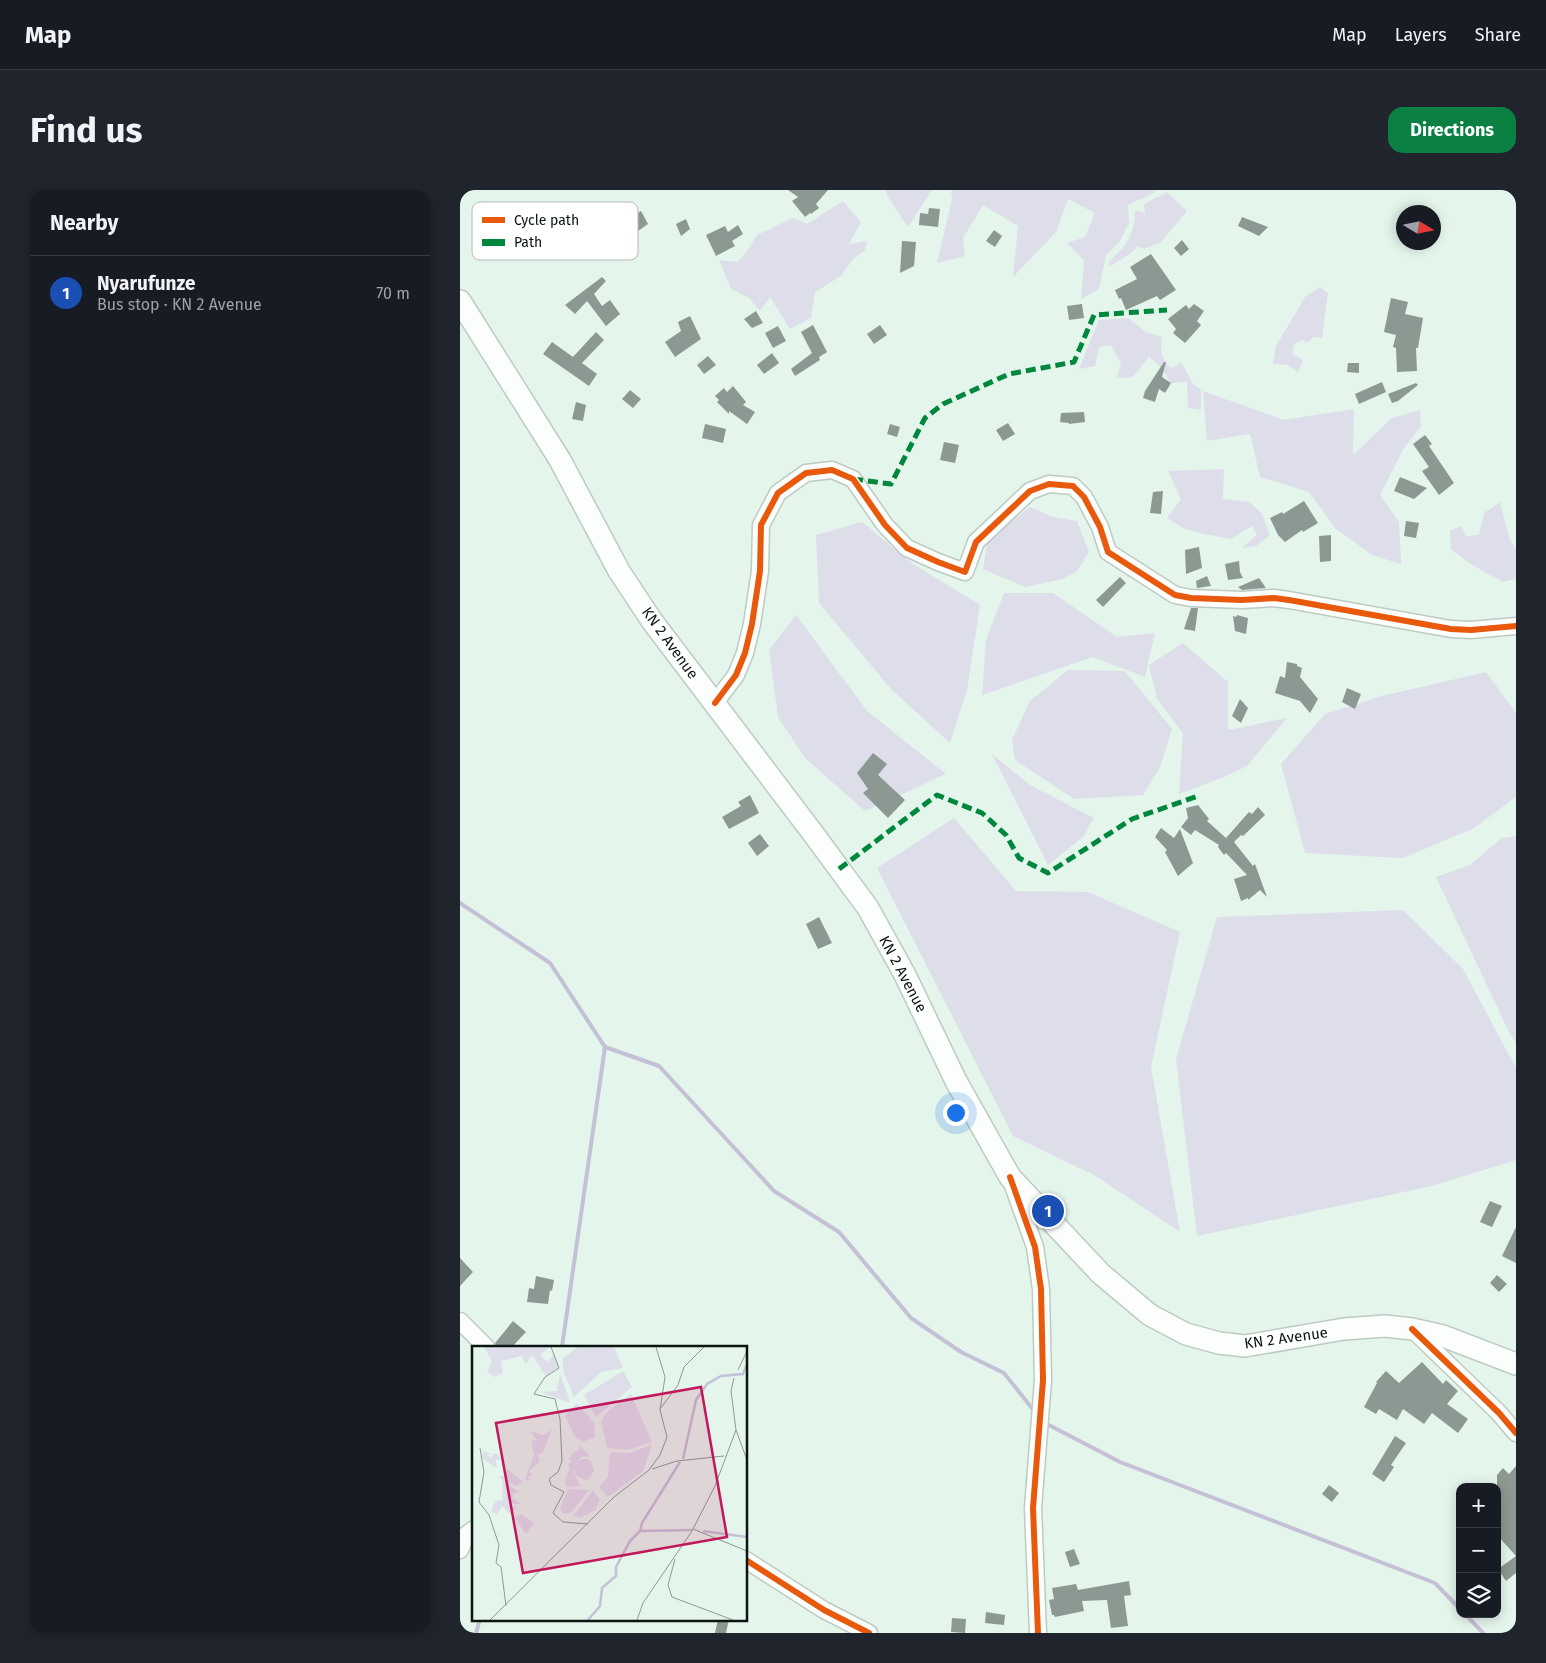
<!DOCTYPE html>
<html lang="en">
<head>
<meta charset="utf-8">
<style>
	body { margin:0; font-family:"Fira Sans",sans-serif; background:#20242c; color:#f1f3f6 }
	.controls { position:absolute; right:15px; bottom:15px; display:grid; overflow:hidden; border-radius:10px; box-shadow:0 2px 12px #0003 }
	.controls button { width:45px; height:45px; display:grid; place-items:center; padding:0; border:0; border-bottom:1px solid #363941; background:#171b24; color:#f1f3f6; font:25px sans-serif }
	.compass { position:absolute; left:936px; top:15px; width:45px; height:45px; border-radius:50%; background:#171b24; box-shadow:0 2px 12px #0003; rotate:100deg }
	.you { position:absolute; left:495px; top:922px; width:18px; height:18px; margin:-12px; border:4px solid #fff; border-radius:50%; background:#1a73e8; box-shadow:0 0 0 8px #1a73e833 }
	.badge { display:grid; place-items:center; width:32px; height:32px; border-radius:50%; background:#0b8043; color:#fff; font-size:16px; font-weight:700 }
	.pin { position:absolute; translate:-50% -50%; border:2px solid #fff; box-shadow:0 1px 5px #0006 }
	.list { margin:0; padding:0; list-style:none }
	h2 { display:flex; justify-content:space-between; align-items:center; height:65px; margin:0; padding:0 20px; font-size:21px }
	h2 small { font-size:16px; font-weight:400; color:#9ea1a6 }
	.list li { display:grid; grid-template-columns:32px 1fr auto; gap:15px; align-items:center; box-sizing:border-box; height:75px; padding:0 20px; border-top:1px solid #363941 }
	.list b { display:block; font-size:19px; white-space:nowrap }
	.list p { margin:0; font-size:16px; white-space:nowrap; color:#9ea1a6 }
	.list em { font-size:16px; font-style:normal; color:#9ea1a6 }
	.icon { flex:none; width:28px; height:28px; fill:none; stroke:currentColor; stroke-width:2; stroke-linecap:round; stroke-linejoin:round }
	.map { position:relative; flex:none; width:1056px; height:1443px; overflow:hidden; border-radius:15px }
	header { display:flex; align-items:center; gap:30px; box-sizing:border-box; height:70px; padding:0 25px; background:#171b24; border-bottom:1px solid #363941 }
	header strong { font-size:24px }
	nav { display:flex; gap:28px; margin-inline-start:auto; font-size:18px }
	.intro { display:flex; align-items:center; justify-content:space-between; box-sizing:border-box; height:120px; padding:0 30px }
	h1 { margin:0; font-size:35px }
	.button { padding:12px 22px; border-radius:15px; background:#0b8043; color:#fff; font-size:18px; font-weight:700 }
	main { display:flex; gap:30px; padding:0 30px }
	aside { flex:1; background:#171b24; border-radius:15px; box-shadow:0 2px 12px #0003 }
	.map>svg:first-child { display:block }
	.green { fill:#dddeea }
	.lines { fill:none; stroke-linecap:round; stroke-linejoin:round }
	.stream { stroke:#c4c0d6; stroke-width:4 }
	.building { fill:#8c9992 }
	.minor-casing { stroke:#bdcbc3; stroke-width:19 }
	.major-casing { stroke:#bdcbc3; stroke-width:24 }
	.minor { stroke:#fbfefc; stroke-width:16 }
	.major { stroke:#fbfefc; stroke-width:21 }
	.quiet { stroke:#00873e; stroke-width:5; stroke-dasharray:10 5; stroke-linecap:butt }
	.cycleway-casing { stroke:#fff; stroke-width:9 }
	.cycleway { stroke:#e8590c; stroke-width:6 }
	.labels { text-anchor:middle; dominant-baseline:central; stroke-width:5; stroke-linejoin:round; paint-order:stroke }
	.street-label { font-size:15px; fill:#0b1510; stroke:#fff }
	.inset-river { fill:none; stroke:#c4c0d6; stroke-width:2.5 }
	.inset-road { fill:none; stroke:#8d9b94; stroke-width:1 }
	.view { fill:#c2185b; fill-opacity:0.15; stroke:#c2185b; stroke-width:2.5 }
	.inset-edge { fill:none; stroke:#0b1510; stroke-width:2.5 }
	.key { fill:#fff; stroke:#b6b9b7; stroke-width:1 }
	.key-label { font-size:14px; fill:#0b1510 }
</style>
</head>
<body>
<header>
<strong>Map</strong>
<nav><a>Map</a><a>Layers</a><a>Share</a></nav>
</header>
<div class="intro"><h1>Find us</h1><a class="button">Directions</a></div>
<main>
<aside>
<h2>Nearby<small></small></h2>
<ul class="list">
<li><span class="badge" style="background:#1a4fb4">1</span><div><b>Nyarufunze</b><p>Bus stop · KN 2 Avenue</p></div><em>70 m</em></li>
</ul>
</aside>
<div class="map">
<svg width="1056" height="1443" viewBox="0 0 1056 1443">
	<rect width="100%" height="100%" fill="#e4f5ec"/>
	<g class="green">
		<polygon points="425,0 472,0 448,37 428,7"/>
		<polygon points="491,0 694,0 696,2 668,15 669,33 660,51 646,65 639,99 621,109 624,70 607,53 625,47 635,23 608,9 596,42 553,87 558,36 523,15 503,48 505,66 477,73 492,9"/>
		<path d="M 707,2 L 727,21 L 701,52 L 684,59 L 678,56 L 670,64 L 648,77 C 652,65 658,64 665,55 C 673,43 675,33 675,20 L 685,23 L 684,14 Z"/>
		<polygon points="383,11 401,32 389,54 407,51 405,60 393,69 381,86 355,102 351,128 330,139 310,107 300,121 289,108 271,99 259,70 278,72 290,57 297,45 333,28 347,34"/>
		<path d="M 860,97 L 868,103 L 862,148 C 855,146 852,147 847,153 L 843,150 L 834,154 L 832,164 L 843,170 L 838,182 L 827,175 L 813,174 L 816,156 L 845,107 Z"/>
		<path d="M 668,128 L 686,142 L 702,147 C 700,161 701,169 712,178 L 721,172 L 733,194 L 741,200 L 741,220 L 728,218 L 727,192 L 711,193 L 700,176 L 689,167 L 673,187 L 656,188 L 661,174 L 651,155 L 639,157 L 635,176 L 619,179 L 639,130 Z"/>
		<polygon points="743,201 824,230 894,219 893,265 932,228 960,220 961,236 944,258 920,305 939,332 941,374 912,365 875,338 849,302 800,287 790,244 747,251"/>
		<polygon points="764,279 763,309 790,312 802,324 810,345 796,356 782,358 797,345 792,336 771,349 744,344 725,339 707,328 721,309 708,281"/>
		<polygon points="1040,312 1050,350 1056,359 1056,389 1043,392 1012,375 991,359 990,341 1001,336 1007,347 1019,344 1024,323"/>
		<polygon points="570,317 593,327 617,331 629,362 617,381 603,389 565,397 523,379 528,350"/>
		<polygon points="402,332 453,374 520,415 507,500 490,553 431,499 359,413 356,345"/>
		<polygon points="544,403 593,403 657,447 695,443 685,487 633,467 522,505 526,450"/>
		<polygon points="336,425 407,521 486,584 405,621 345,568 318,527 309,460"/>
		<polygon points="723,453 768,492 768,540 827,528 787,576 764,587 719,604 723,543 697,509 689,475"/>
		<polygon points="608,480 665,481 712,539 700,577 683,605 614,609 555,570 552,550 570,511"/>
		<polygon points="1026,482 1056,523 1056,607 1014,638 943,668 845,663 821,574 865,524 922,506"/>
		<polygon points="532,564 570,595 634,628 624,646 588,675"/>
		<polygon points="494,628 556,701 628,702 720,742 691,877 720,1042 634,985 553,946 417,678"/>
		<polygon points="1056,646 1056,854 1047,838 976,687 1010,675 1042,648"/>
		<polygon points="943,720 1003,779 1056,878 1056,970 972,996 737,1046 716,869 757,727"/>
	</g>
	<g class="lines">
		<g class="stream">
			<polyline points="0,713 90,773 145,857 102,1157"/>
			<polyline points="145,857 199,876 314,1001 379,1042 451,1128 501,1162 544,1183 575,1222"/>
			<polyline points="585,1233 660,1272 975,1393 1000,1419"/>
			<polyline points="1005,1424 1023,1443"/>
			<polyline points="16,1443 20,1429"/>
		</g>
	</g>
	<g class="building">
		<polygon points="328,0 368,0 356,14 359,18 351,24 350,23 345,27 332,11 338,7"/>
		<polygon points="469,18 480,19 478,37 459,35 460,23 468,24"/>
		<polygon points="181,21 188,34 178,41 170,28"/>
		<polygon points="782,27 808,37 799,46 778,36"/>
		<polygon points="226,29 230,39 221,46 216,34"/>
		<polygon points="278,35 283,44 272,51 275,56 256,66 246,45 265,36 268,42"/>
		<polygon points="534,40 542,46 535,57 526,51"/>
		<polygon points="722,50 729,59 721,66 714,58"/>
		<polygon points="442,51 456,52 454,76 440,83"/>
		<polygon points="691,64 716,100 700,110 697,106 666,120 661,108 659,109 655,100 677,89 670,77"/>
		<polygon points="142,87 146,91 134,104 142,116 150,110 160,124 146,136 127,111 115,124 105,115"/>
		<polygon points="931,108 948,112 945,124 963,128 958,158 956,158 957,181 937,182 936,158 933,157 936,145 924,142"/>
		<polygon points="622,114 624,128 609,130 607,116"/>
		<polygon points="734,114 744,121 737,131 741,135 725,153 713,143 716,139 708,129 726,115 729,119"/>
		<polygon points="296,121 303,133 292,138 284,129"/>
		<polygon points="230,126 241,149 215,167 205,152 221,141 218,132"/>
		<polygon points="353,135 367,162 359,167 360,170 335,186 331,179 352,163 341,142"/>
		<polygon points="420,135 427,145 414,154 407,144"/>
		<polygon points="318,136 326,151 313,158 305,143"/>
		<polygon points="136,142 144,150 122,173 137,184 129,196 83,164 92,152 113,167"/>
		<polygon points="312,163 319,173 304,184 297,175"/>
		<polygon points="248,166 256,175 244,184 237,175"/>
		<polygon points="704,172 706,172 702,187 711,193 705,203 699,199 695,212 683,208 685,201"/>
		<polygon points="888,173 899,173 899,183 887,182"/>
		<polygon points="922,192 926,202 899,214 895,204"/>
		<polygon points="956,193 958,195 938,211 932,213 928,204"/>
		<polygon points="273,196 286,212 283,215 295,222 287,234 269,221 269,224 257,212 259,210 255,206 264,198 267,202"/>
		<polygon points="170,200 181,209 173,218 162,209"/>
		<polygon points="116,212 126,215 123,231 112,229"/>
		<polygon points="624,222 625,232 609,234 609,233 600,232 601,223"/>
		<polygon points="548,233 555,244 543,251 536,240"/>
		<polygon points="245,234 266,239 263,253 242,248"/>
		<polygon points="430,234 440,237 437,247 427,244"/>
		<polygon points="965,245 972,254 969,256 994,293 979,305 962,281 969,277 953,254"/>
		<polygon points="484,252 499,255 495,273 480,270"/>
		<polygon points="940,287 967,298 954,309 934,301"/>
		<polygon points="703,301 701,324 690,323 693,302"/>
		<polygon points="844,311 858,333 843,342 842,340 825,352 818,345 810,328 822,322 823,324"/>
		<polygon points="946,331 959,333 956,348 944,346"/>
		<polygon points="871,345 871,371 860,372 859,346"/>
		<polygon points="739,357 742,378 726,384 725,360"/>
		<polygon points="779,371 780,382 783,388 768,390 765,374"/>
		<polygon points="747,386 751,396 737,398 736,391"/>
		<polygon points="660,387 666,393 643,417 636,410"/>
		<polygon points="799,388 806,398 782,400 778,397"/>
		<polygon points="731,418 738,418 735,441 724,439"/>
		<polygon points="777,425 788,428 786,444 775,441 773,426 776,427"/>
		<polygon points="827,472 837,474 837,476 842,478 840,487 858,509 850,523 840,511 815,503 820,486 825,488"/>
		<polygon points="887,498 901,504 895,519 882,512"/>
		<polygon points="780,509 788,518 781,533 772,526"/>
		<polygon points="413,563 427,574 418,585 445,610 428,628 403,603 408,599 397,583"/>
		<polygon points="290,605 299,623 269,639 262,627 281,616 278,612"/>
		<polygon points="738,615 749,629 747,631 766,648 789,622 792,624 798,617 805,625 783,646 781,645 774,652 793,676 795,674 807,707 800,700 788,710 788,708 781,711 774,689 787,685 766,663 764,665 758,657 759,655 735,640 731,645 721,637 728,628 726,618"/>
		<polygon points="701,638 714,648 720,639 733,673 718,686 705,662 707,660 695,647"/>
		<polygon points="300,644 309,656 297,666 288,653"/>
		<polygon points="359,727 372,753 358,759 346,734"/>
		<polygon points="1030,1011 1042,1016 1032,1037 1020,1032"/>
		<polygon points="1056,1037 1056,1073 1042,1066"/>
		<polygon points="0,1068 13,1082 0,1096"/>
		<polygon points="1037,1085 1047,1094 1039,1102 1030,1093"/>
		<polygon points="76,1086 94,1090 92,1101 90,1100 88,1114 67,1112 69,1098 74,1099"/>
		<polygon points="53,1131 66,1142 52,1157 36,1157 35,1153"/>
		<polygon points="962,1172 983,1194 986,1190 998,1201 987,1214 1008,1229 998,1243 972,1223 964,1234 943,1219 937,1230 919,1219 916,1224 904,1217 917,1193 916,1192 926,1181 939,1193"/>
		<polygon points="935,1246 946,1253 931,1275 934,1277 924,1292 912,1284"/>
		<polygon points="1056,1276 1056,1383 1046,1391 1038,1379 1056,1366 1037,1345 1037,1285 1043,1278 1049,1284"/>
		<polygon points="869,1295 879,1303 872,1312 862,1304"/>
		<polygon points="614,1359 620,1374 610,1377 605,1362"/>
		<polygon points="669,1391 671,1405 664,1406 668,1436 651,1438 647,1410 622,1411 624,1421 595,1427 594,1425 592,1425 589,1410 594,1409 592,1398 616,1394 618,1400"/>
		<polygon points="526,1422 545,1425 544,1435 525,1433"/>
		<polygon points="492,1428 506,1429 505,1443 491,1442"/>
		<polygon points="258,1429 269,1429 266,1443 255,1443"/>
	</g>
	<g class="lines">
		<g class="minor-casing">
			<g id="minor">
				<polyline points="255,513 276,485 285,463 292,434 300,381 301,335 318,303 346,283 372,280 393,289 425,335 447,358 478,372 505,382 516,352 570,301 589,294 613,296 624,307 640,337 648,362 715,405 731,408 782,410 814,408 829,410 991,439 1011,440 1056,436"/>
				<polyline points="552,993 575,1057 581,1099 583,1190 573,1318 578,1443"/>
				<polyline points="0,1131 26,1157"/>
				<polyline points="952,1139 1039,1223 1056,1243"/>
				<polyline points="0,1360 7,1344 14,1339"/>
				<polyline points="286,1370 364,1420 409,1443"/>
			</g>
		</g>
		<g class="major-casing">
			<polyline id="major" points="0,111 100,270 159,381 192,431 355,646 408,718 445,785 496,891 550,987 641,1084 690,1125 726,1144 759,1153 785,1156 884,1139 925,1136 952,1139 983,1146 1056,1174"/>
		</g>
		<use href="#minor" class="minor"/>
		<use href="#major" class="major"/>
		<g class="quiet">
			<polyline points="393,289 431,294 465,228 483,214 549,184 614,172 634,125 707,120"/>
			<polyline points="379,679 477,605 522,623 546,645 559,668 588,683 672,629 738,606"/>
		</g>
		<g class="cycleway-casing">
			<g id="cycleway">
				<polyline points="255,513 276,485 285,463 292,434 300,381 301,335 318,303 346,283 372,280 393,289 425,335 447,358 478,372 505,382 516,352 570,301 589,294 613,296 624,307 640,337 648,362 715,405 731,408 782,410 814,408 829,410 991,439 1011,440 1056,436"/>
				<polyline points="550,987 575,1057 581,1099 583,1190 573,1318 578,1443"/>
				<polyline points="952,1139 1039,1223 1056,1243"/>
				<polyline points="286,1370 364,1420 409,1443"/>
			</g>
		</g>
		<use href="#cycleway" class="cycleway"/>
	</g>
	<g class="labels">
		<g class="street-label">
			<text transform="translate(210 453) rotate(54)">KN 2 Avenue</text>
			<text transform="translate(443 784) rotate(62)">KN 2 Avenue</text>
			<text transform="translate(826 1148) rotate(-8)">KN 2 Avenue</text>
		</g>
	</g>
	<g transform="translate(12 1156)">
		<rect width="275" height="275" fill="#e4f5ec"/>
		<path d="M 12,1 L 78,1 L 69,8 L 70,11 L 75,16 L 82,8 L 87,21 L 74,30 L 60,9 L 54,18 L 49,10 L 29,15 L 31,27 L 23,31 L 15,26 L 20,16 ZM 106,1 L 142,1 L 151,22 L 129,26 L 102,51 L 92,27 L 90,13 ZM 151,25 L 160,41 L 124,71 L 112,49 ZM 88,28 L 96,50 L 98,57 L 69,46 L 85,45 ZM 159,48 L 180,96 L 156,104 L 135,102 L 129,75 L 136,65 ZM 105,57 L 122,77 L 123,91 L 111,96 L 103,91 L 93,70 ZM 80,84 L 71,106 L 66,109 L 68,115 L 57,125 L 61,129 L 56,131 L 60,135 L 53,133 L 62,109 L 59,95 L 65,94 L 58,85 L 71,89 ZM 105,97 L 118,110 L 109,111 L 102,120 L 109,113 L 115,113 L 119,115 L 122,125 L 115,135 L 103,129 L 102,122 L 101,126 L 109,140 L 101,141 L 94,140 L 93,133 L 98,123 L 96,117 L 100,117 L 97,113 L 101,106 L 108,104 ZM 180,99 L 171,125 L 136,151 L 127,141 L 136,131 L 138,106 L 157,107 ZM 10,105 L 20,108 L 16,109 L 19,112 L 22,107 L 26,108 L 29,114 L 24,114 L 25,122 L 11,113 ZM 35,123 L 51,136 L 43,140 L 38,136 L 37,140 L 49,146 L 42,147 L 40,152 L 49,158 L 36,158 L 45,162 L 38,168 L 30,160 L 25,168 L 19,166 L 23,155 L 31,154 L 30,134 L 26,130 L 31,130 ZM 96,143 L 117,144 L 100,166 L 91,168 L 88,162 ZM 121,144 L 128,154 L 123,164 L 108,172 L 102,169 ZM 49,168 L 62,177 L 54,188 L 43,172 Z" fill="#dddeea"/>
		<path class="inset-river" d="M 211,113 L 224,54 L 235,38 L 249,30 L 271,28 L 275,18M 168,185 L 170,177 L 208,116M 231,185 L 275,191M 116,274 L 128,260 L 130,242 L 144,230 L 144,221 L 158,195 L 168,185 L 220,184"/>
		<path class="inset-road" d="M 79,1 L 87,22 L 73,31 L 62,48 L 83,53 L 88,73 L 90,115 L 86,126 L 77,133 L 79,139 L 92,146 L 81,167 L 91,176 L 116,178M 266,24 L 275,5M 188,63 L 206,39 L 212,21 L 232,1M 264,84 L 275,114M 8,102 L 12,126 L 7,156 L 17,169 L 27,199 L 24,217 L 29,221 L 34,260M 180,123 L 205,115 L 252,110M 221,183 L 275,205M 203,213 L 196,239 L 200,251 L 261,274M 18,274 L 142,151 L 177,124 L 188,109 L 195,91 L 188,64 L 193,31 L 184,1M 165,274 L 171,257 L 220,185 L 243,140 L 264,84 L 259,45 L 262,32"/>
		<path class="view" d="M 229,41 L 255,191 L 51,227 L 24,77 Z"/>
		<rect width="275" height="275" class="inset-edge"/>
	</g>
	<rect x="12" y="12" width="166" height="58" rx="8" class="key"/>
	<rect x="22" y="27" width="23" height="6" fill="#e8590c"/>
	<rect x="22" y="49" width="23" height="7" fill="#00873e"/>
	<g class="key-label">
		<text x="54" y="35">Cycle path</text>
		<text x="54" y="57">Path</text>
	</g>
</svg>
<div class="controls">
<button>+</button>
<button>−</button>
<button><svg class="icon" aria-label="layers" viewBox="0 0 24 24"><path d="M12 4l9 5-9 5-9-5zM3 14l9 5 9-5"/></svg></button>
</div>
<svg class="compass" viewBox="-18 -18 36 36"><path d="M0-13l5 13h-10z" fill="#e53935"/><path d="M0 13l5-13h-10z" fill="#9ea1a6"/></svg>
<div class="you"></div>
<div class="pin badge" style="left:588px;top:1021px;background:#1a4fb4">1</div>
</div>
</main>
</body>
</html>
